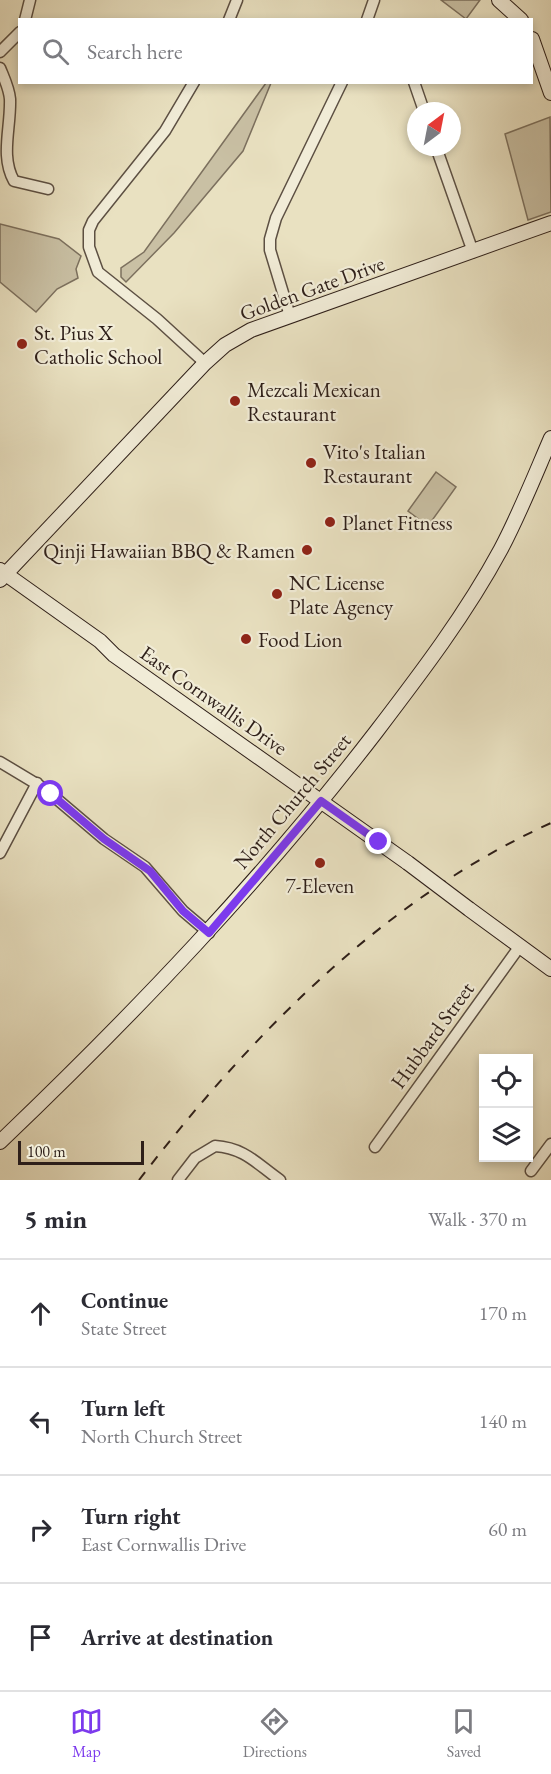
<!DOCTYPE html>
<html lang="en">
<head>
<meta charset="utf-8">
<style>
	body { margin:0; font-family:"EB Garamond",serif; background:#f2f2f3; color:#2b2b33 }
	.controls { position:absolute; right:18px; bottom:18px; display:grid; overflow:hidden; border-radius:0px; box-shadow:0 3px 9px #0003 }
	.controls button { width:54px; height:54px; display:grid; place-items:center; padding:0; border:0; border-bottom:2px solid #e1e1e2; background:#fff; color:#2b2b33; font:30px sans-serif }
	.compass { position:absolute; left:407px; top:102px; width:54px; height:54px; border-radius:50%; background:#fff; box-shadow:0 3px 9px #0003; rotate:32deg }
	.scale { position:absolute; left:18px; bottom:15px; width:126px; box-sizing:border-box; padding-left:6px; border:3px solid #2e1f19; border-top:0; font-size:16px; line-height:21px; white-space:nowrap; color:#2e1f19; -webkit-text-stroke:4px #f1ecd7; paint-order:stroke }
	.stop { position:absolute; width:18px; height:18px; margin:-14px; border:4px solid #7c3aed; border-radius:50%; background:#fff }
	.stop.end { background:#7c3aed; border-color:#fff; box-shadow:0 2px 6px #0008 }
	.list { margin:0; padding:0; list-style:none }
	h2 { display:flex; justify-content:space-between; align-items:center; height:78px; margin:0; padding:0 24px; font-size:26px }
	h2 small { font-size:20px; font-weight:400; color:#7c7c81 }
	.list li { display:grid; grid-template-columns:39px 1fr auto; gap:18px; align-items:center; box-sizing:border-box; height:108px; padding:0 24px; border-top:2px solid #e1e1e2 }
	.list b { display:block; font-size:22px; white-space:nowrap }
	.list p { margin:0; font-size:20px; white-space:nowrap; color:#7c7c81 }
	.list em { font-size:20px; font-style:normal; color:#7c7c81 }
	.icon { flex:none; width:33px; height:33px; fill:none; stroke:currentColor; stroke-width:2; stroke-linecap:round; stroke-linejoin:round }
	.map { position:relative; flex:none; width:551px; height:1180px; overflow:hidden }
	.search { position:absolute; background:#fff; box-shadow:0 3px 9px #0003; left:18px; right:18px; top:18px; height:66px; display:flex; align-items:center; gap:15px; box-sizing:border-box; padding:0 21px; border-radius:0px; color:#7c7c81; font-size:22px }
	.sheet { height:510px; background:#fff }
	nav { display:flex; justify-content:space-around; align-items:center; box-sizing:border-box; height:84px; border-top:2px solid #e1e1e2; background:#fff; font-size:16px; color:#7c7c81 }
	nav a { display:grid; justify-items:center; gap:3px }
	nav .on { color:#7c3aed }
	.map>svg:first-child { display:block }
	.green { fill:#c9c0a4; stroke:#7c705e; stroke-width:1.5 }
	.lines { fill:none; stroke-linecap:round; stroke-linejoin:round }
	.street-casing { stroke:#5d5043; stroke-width:13 }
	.secondary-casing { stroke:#2e1f19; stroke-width:16 }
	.street { stroke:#f1ecd7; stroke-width:10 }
	.secondary { stroke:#f1ecd7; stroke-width:14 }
	.rail { stroke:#2e1f19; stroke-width:2; stroke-dasharray:10 10; stroke-linecap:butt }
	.secondary-bridge-casing { stroke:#2e1f19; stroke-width:16; stroke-linecap:butt }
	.secondary-bridge { stroke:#f1ecd7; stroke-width:14 }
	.route { stroke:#7c3aed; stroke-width:8 }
	.poi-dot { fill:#8f2418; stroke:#f1ecd7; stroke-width:2 }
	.labels { text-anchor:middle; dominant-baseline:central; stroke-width:4.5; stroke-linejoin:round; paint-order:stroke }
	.street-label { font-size:21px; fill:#2e1f19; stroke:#f1ecd7 }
	.poi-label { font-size:21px; fill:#2e1f19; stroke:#f1ecd7; text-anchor:start }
</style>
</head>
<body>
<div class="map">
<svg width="551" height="1180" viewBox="0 0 551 1180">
	<rect width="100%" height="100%" fill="#e9e1c1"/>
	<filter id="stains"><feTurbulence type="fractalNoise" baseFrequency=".00333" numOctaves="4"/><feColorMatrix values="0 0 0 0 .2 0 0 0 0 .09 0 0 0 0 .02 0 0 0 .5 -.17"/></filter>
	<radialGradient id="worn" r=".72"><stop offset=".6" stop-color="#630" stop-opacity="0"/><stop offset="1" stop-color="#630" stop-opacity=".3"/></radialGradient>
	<g class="green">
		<polygon points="441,0 480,0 466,19"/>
		<polygon points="266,83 271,83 243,151 174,233 126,282 121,277 121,268 144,252"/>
		<polygon points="550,117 551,212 528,220 505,134"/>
		<polygon points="0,224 59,239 81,256 76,269 78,278 57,289 36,312 0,282"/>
		<polygon points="436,472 456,487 428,526 408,511"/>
	</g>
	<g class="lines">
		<g class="street-casing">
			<g id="street">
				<polyline points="25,20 30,0"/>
				<polyline points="229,20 237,0"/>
				<polyline points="367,20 374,0"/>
				<polyline points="0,52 20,32"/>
				<path d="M 0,68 C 4,78 9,88 10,99 C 11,128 0,156 14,181 L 48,189"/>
				<polyline points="194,82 165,131 93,221 89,230 89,247 98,272 157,319 205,363"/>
				<polyline points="414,82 424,111"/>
				<polyline points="436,147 473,252"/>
				<polyline points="290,316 270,250 270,239 276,218 342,82"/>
				<polyline points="0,762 45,789 104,839 145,867 183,911 209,933"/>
				<polyline points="0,853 37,783"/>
				<polyline points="375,1147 520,946"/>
				<polyline points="531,1171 551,1144"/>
				<path d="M 178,1180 L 195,1158 L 215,1146 C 245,1148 257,1164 280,1180"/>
			</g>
		</g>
		<g class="secondary-casing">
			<g id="secondary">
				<polyline points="499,0 521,20"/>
				<polyline points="532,39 551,93"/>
				<polyline points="0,570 100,641 114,655 408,863"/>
				<polyline points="0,580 205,363 225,345 251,330 551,223"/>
				<polyline points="469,909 551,969"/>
				<path d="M 0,1142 C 135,1013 262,880 376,732 C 421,673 466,614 501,549 C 520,513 535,475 551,438"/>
			</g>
		</g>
		<use href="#street" class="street"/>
		<use href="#secondary" class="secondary"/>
		<path class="rail" d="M 139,1180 C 250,1036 383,899 551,823"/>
		<g class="secondary-bridge-casing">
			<polyline id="secondary-bridge" points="408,863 469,909"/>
		</g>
		<use href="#secondary-bridge" class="secondary-bridge"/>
	</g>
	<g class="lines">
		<polyline class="route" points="51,794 104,839 150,871 183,911 209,933 321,801 379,842"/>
	</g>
	<g class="poi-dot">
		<circle cx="22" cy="344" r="6"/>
		<circle cx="235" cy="401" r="6"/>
		<circle cx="311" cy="463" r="6"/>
		<circle cx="330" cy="522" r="6"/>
		<circle cx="307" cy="550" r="6"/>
		<circle cx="277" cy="594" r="6"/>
		<circle cx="246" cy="639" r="6"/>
		<circle cx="320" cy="863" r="6"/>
	</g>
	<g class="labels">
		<g class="street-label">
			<text transform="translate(312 288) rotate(-20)">Golden Gate Drive</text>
			<text transform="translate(214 700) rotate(35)">East Cornwallis Drive</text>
			<text transform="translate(292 801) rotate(-50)">North Church Street</text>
			<text transform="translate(432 1035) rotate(-54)">Hubbard Street</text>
		</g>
		<g class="poi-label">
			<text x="34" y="332">St. Pius X<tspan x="34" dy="24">Catholic School</tspan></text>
			<text x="247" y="389">Mezcali Mexican<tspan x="247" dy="24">Restaurant</tspan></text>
			<text x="323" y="451">Vito's Italian<tspan x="323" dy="24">Restaurant</tspan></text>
			<text x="342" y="522">Planet Fitness</text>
			<text x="295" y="550" text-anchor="end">Qinji Hawaiian BBQ &amp; Ramen</text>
			<text x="289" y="582">NC License<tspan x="289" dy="24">Plate Agency</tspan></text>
			<text x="258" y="639">Food Lion</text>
			<text x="320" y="885" text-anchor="middle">7-Eleven</text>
		</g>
	</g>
	<rect width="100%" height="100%" filter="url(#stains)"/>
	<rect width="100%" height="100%" fill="url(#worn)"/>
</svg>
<div class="controls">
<button><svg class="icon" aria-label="locate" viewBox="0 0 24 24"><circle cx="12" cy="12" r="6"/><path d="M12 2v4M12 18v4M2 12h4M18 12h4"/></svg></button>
<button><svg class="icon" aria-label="layers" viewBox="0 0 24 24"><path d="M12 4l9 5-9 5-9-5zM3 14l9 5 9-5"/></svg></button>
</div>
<svg class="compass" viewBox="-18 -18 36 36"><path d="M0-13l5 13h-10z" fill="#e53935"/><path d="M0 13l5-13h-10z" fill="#7c7c81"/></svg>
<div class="scale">100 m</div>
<div class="stop" style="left:51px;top:794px"></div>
<div class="stop end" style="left:379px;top:842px"></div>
<div class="search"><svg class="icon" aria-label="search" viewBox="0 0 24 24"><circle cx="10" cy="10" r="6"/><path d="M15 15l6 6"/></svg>Search here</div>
</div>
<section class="sheet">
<h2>5 min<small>Walk · 370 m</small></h2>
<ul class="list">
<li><svg class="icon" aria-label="ahead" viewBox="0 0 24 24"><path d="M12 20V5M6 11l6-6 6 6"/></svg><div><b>Continue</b><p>State Street</p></div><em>170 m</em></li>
<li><svg class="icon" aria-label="left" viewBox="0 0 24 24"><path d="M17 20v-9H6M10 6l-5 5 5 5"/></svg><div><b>Turn left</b><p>North Church Street</p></div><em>140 m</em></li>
<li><svg class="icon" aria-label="right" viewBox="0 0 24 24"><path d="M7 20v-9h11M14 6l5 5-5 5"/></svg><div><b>Turn right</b><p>East Cornwallis Drive</p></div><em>60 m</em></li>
<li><svg class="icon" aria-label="arrive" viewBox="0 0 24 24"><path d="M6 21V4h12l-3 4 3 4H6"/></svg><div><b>Arrive at destination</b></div></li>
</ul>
</section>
<nav>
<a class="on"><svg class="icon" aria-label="map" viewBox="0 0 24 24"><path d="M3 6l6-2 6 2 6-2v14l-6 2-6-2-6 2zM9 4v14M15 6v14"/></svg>Map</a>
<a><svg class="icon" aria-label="directions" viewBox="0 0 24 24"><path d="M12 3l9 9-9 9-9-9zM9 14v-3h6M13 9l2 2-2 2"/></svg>Directions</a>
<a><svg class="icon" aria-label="saved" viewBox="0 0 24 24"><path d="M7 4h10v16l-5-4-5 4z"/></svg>Saved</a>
</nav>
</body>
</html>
